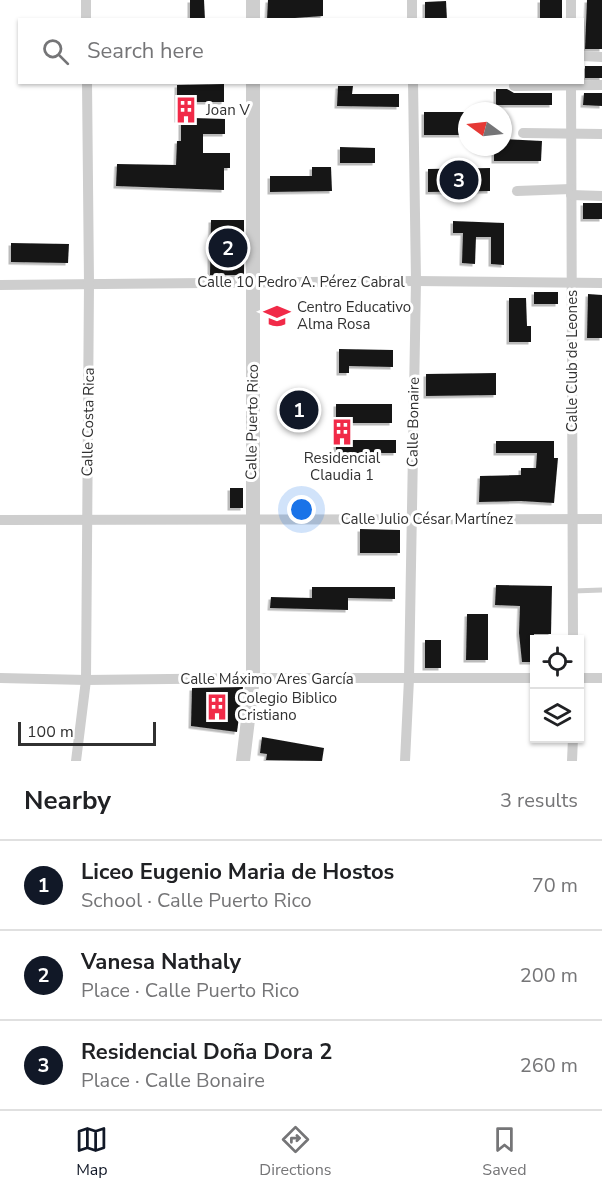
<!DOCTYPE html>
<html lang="en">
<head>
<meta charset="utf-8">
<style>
	body { margin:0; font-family:"Nunito Sans",sans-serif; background:#f2f2f2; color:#202124 }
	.controls { position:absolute; right:18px; bottom:18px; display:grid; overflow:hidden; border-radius:0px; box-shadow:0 2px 4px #0004 }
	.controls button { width:54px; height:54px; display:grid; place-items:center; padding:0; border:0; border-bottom:2px solid #e0e0e0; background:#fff; color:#202124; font:30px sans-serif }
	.compass { position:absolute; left:458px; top:102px; width:54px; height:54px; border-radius:50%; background:#fff; box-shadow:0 2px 4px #0004; rotate:285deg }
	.scale { position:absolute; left:18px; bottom:15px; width:138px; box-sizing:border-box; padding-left:6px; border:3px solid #313131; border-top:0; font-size:16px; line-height:21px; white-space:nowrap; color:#313131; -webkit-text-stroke:4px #fff; paint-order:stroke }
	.you { position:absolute; left:302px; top:510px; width:21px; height:21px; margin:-15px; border:4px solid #fff; border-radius:50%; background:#1a73e8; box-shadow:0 0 0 9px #1a73e833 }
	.badge { display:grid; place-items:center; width:39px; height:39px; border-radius:50%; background:#111827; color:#fff; font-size:20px; font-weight:700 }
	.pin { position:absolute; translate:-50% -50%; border:3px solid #fff; box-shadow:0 2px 6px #0006 }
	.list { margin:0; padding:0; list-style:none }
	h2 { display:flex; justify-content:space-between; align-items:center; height:78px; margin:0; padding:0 24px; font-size:26px }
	h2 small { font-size:20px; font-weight:400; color:#757577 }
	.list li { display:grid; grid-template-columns:39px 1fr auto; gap:18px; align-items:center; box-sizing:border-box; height:90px; padding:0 24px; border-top:2px solid #e0e0e0 }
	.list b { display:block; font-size:22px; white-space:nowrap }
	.list p { margin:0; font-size:20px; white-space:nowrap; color:#757577 }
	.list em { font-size:20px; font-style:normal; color:#757577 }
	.icon { flex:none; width:33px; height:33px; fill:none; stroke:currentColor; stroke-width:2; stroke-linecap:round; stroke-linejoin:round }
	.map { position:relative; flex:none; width:602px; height:761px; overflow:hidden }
	.search { position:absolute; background:#fff; box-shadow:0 2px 4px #0004; left:18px; right:18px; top:18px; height:66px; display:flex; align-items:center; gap:15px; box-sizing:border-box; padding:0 21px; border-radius:0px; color:#757577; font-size:22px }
	.sheet { height:348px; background:#fff }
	nav { display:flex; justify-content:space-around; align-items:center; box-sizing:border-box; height:84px; border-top:2px solid #e0e0e0; background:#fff; font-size:16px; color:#757577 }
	nav a { display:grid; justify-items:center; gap:3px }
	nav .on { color:#111827 }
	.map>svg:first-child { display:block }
	.building { fill:#181818; filter:url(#shadow) }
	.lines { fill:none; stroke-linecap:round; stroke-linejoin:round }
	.service { stroke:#cecece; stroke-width:5 }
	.minor { stroke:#cecece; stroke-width:10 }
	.tertiary { stroke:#cecece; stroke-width:14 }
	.labels { text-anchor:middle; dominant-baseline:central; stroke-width:6; stroke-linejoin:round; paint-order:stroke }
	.poi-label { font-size:15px; fill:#313131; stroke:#fff; text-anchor:start }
	.street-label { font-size:15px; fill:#313131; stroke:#fff }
</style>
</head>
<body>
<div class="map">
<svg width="602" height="761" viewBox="0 0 602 761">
	<defs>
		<filter id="shadow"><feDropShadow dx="-2.5" dy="2.5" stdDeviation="0" flood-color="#0004"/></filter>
	</defs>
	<rect width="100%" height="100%" fill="#fff"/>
	<g class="building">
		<polygon points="190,0 204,0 205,20 190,20"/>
		<polygon points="268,0 323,0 323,16 267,20"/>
		<rect x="540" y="0" width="22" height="20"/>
		<polygon points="587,0 602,0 602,49 585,49"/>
		<polygon points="446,1 447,20 425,20 425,2"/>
		<rect x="585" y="66" width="17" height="12"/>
		<polygon points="224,84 224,102 194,102 194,118 225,119 225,134 203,134 203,153 230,153 230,168 224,168 224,190 116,186 117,164 176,165 177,141 181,141 181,120 177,120 177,85"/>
		<polygon points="338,86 353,86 352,94 399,94 399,107 337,106"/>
		<polygon points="496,89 507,89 514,93 552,93 552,105 496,105"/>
		<polygon points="584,93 602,93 602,106 583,105"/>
		<rect x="424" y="112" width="43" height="23"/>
		<polygon points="503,139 542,141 541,161 494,161 494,147 503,147"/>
		<polygon points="340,147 375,148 375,163 340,163"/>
		<polygon points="312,167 331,167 332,191 270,192 270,176 312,176"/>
		<polygon points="490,168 490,191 428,192 428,169"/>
		<rect x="583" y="203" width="19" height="16"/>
		<polygon points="211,220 244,220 244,275 210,275"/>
		<polygon points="453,221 504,223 504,265 491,264 491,237 476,237 475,264 462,263 463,233 453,233"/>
		<polygon points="11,243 69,244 68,263 11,262"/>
		<rect x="534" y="292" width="24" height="12"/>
		<polygon points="588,294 602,295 602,338 587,338"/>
		<polygon points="509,298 526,298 527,326 531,326 531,342 509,342"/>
		<polygon points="339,349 393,350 393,367 349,366 349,373 339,373"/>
		<polygon points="496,373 496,395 426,396 426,374"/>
		<polygon points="336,404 392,404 392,423 349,423 349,440 396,440 396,453 336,453"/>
		<polygon points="496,441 554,441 554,458 558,458 554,503 521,501 479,502 480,476 521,475 521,468 536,468 537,453 496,453"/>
		<rect x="230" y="488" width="13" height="20"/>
		<polygon points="360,529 400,530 400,553 360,553"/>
		<polygon points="496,585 552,586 551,634 534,634 534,662 522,662 519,633 520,606 495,605"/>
		<polygon points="312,587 395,587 395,599 348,598 348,610 270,608 271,597 312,598"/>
		<polygon points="467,614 488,614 488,660 466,660"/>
		<rect x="425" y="640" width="16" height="28"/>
		<polygon points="243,687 237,732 191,726 192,688"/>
		<polygon points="262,737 324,748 322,761 266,760 267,754 260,753"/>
	</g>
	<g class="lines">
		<polyline class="service" points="573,591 602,590"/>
		<g class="minor">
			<polyline points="86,0 86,20"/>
			<polyline points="412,0 412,20"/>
			<polyline points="571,0 571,20"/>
			<polyline points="582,56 602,57"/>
			<polyline points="571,82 573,640"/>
			<polyline points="514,86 602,85"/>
			<polyline points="523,133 602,134"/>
			<polyline points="517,191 571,189"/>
			<polyline points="571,195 602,196"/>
			<polyline points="0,285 416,281 602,283"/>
			<polyline points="0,520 602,519"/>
			<polyline points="0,678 86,680 253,678 534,678"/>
			<polyline points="580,678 602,678"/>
			<polyline points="76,761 86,680 89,283 87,82"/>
			<polyline points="405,761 409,679 416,281 413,82"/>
			<polyline points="572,761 573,738"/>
		</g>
		<g class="tertiary">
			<polyline points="253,0 253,20"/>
			<polyline points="243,761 253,678 253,82"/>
		</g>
	</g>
	<defs>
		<g id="building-bare" transform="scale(2.07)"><path d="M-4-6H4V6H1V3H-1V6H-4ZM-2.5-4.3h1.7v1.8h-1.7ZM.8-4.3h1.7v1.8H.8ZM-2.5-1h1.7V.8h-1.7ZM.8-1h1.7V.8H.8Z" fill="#f12a48" stroke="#fff" stroke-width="2.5" paint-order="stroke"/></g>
		<g id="school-bare" transform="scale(2.07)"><path d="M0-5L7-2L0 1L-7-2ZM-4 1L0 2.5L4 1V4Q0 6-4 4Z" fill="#f12a48" stroke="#fff" stroke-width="2.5" paint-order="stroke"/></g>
	</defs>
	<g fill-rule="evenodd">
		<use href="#building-bare" x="186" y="110"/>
		<use href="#school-bare" x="277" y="316"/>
		<use href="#building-bare" x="342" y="432"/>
		<use href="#building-bare" x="217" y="707"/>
	</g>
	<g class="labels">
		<g class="poi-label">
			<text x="206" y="110">Joan V</text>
			<text x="297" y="307">Centro Educativo<tspan x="297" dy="17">Alma Rosa</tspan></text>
			<text x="342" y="458" text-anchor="middle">Residencial<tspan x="342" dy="17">Claudia 1</tspan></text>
			<text x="237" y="698">Colegio Biblico<tspan x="237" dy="17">Cristiano</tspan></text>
		</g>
		<g class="street-label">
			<text x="301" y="282">Calle 10 Pedro A. Pérez Cabral</text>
			<text transform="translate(572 361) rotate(-90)">Calle Club de Leones</text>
			<text transform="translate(88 422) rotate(-89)">Calle Costa Rica</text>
			<text transform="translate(252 422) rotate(-89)">Calle Puerto Rico</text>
			<text transform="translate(413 422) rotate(-89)">Calle Bonaire</text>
			<text x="427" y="519">Calle Julio César Martínez</text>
			<text x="267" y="679">Calle Máximo Ares García</text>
		</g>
	</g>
</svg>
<div class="controls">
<button><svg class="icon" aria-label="locate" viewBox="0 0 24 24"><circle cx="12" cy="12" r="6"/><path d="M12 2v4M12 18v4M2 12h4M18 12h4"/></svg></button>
<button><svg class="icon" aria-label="layers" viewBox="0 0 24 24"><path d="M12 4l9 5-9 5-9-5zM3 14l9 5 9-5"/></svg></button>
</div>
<svg class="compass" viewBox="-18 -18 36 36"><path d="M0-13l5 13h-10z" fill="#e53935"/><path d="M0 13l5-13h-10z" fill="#757577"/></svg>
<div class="scale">100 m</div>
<div class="you"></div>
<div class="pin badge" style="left:299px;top:410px">1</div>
<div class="pin badge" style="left:228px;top:248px">2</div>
<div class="pin badge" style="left:459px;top:180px">3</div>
<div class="search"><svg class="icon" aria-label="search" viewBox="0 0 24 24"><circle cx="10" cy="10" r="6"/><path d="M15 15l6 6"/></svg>Search here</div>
</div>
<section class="sheet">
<h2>Nearby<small>3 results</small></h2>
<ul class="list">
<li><span class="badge">1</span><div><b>Liceo Eugenio Maria de Hostos</b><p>School · Calle Puerto Rico</p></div><em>70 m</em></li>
<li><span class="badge">2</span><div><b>Vanesa Nathaly</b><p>Place · Calle Puerto Rico</p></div><em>200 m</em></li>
<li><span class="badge">3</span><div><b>Residencial Doña Dora 2</b><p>Place · Calle Bonaire</p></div><em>260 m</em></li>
</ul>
</section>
<nav>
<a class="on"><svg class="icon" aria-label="map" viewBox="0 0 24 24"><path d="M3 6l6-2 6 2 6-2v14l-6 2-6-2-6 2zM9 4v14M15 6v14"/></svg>Map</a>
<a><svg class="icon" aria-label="directions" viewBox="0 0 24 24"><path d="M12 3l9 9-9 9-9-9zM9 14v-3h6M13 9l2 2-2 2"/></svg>Directions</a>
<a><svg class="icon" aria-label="saved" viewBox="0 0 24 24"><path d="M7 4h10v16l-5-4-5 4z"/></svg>Saved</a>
</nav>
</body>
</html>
